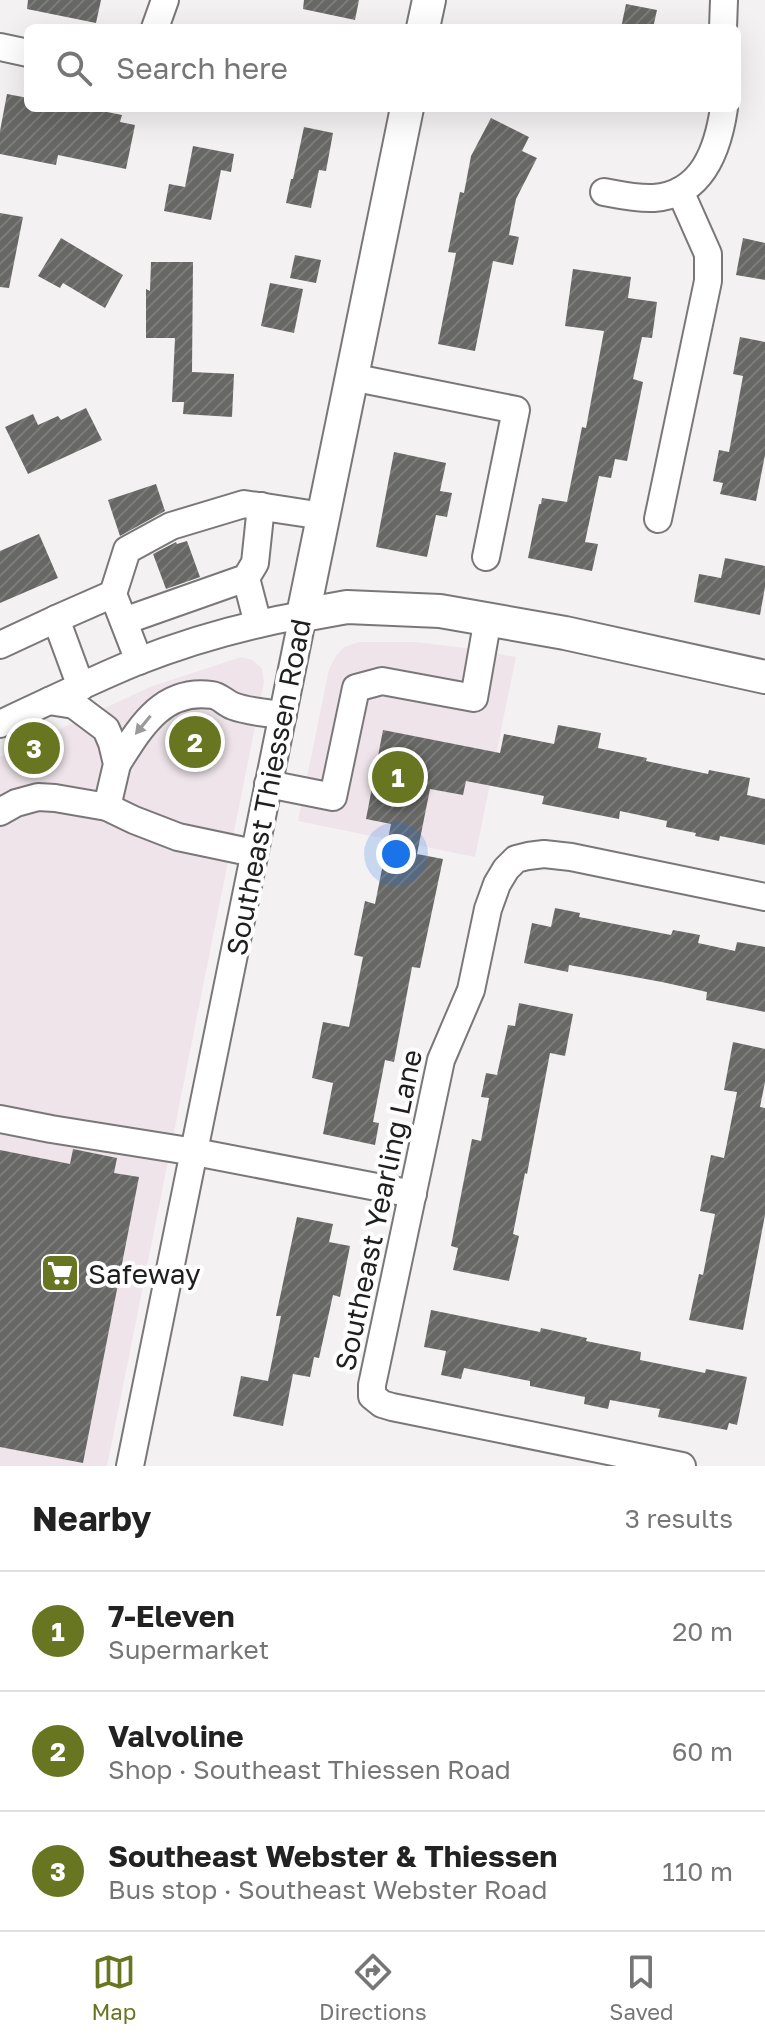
<!DOCTYPE html>
<html lang="en">
<head>
<meta charset="utf-8">
<style>
	body { margin:0; font-family:"Golos Text",sans-serif; background:#f2f2f2; color:#222 }
	.you { position:absolute; left:396px; top:854px; width:28px; height:28px; margin:-20px; border:6px solid #fff; border-radius:50%; background:#1a73e8; box-shadow:0 0 0 12px #1a73e833 }
	.badge { display:grid; place-items:center; width:52px; height:52px; border-radius:50%; background:#687521; color:#fff; font-size:26px; font-weight:700 }
	.pin { position:absolute; translate:-50% -50%; border:4px solid #fff; box-shadow:0 2px 8px #0006 }
	.list { margin:0; padding:0; list-style:none }
	h2 { display:flex; justify-content:space-between; align-items:center; height:104px; margin:0; padding:0 32px; font-size:34px }
	h2 small { font-size:26px; font-weight:400; color:#767676 }
	.list li { display:grid; grid-template-columns:52px 1fr auto; gap:24px; align-items:center; box-sizing:border-box; height:120px; padding:0 32px; border-top:2px solid #e0e0e0 }
	.list b { display:block; font-size:30px; white-space:nowrap }
	.list p { margin:0; font-size:26px; white-space:nowrap; color:#767676 }
	.list em { font-size:26px; font-style:normal; color:#767676 }
	.icon { flex:none; width:44px; height:44px; fill:none; stroke:currentColor; stroke-width:2; stroke-linecap:round; stroke-linejoin:round }
	.map { position:relative; flex:none; width:765px; height:1466px; overflow:hidden }
	.search { position:absolute; background:#fff; box-shadow:0 8px 32px #0002; left:24px; right:24px; top:24px; height:88px; display:flex; align-items:center; gap:20px; box-sizing:border-box; padding:0 28px; border-radius:12px; color:#767676; font-size:30px }
	.sheet { height:464px; background:#fff }
	nav { display:flex; justify-content:space-around; align-items:center; box-sizing:border-box; height:112px; border-top:2px solid #e0e0e0; background:#fff; font-size:22px; color:#767676 }
	nav a { display:grid; justify-items:center; gap:4px }
	nav .on { color:#687521 }
	.map>svg:first-child { display:block }
	.built { fill:#eee4ea }
	.building { fill:url(#building-hatch) }
	.lines { fill:none; stroke-linecap:round; stroke-linejoin:round }
	.minor-casing { stroke:#7a7779; stroke-width:30 }
	.major-casing { stroke:#7a7779; stroke-width:36 }
	.minor { stroke:#fff; stroke-width:26 }
	.major { stroke:#fff; stroke-width:32 }
	.oneway { fill:#9b9a9a }
	.labels { text-anchor:middle; dominant-baseline:central; stroke-width:8; stroke-linejoin:round; paint-order:stroke }
	.street-label { font-size:28px; fill:#201f1f; stroke:#fff }
	.poi-label { font-size:28px; fill:#201f1f; stroke:#fff; text-anchor:start }
</style>
</head>
<body>
<div class="map">
<svg width="765" height="1466" viewBox="0 0 765 1466">
	<defs>
		<pattern id="building-hatch" width="6" height="6" patternUnits="userSpaceOnUse" patternTransform="scale(2)"><rect width="6" height="6" fill="#676765"/><path d="M-1 1l2-2M0 6l6-6M5 7l2-2" fill="none" stroke="#7c7c7b"/></pattern>
	</defs>
	<rect width="100%" height="100%" fill="#f4f1f3"/>
	<g class="built">
		<polygon points="359,642 415,642 466,648 516,657 475,857 298,821 329,669 336,656 344,647"/>
		<polygon points="241,657 253,660 262,669 264,682 107,1466 0,1466 0,757 150,687"/>
	</g>
	<g class="building">
		<polygon points="28,0 101,0 96,23 27,9"/>
		<polygon points="304,0 359,0 355,20 303,9"/>
		<polygon points="626,4 657,10 653,28 621,28"/>
		<polygon points="7,94 28,98 28,108 87,108 122,115 120,122 135,125 126,169 58,155 56,165 0,154 0,131"/>
		<polygon points="491,118 529,137 522,151 537,158 516,199 509,235 519,237 513,265 493,261 475,351 438,344 456,253 448,252 460,192 464,193 471,156"/>
		<polygon points="304,127 333,133 326,171 319,170 311,208 286,203 291,179 293,179"/>
		<polygon points="193,146 234,154 231,172 221,170 211,220 164,211 169,184 185,187"/>
		<polygon points="0,213 23,217 9,288 0,287"/>
		<polygon points="61,238 123,275 105,308 63,283 60,288 38,276"/>
		<polygon points="743,238 765,243 765,280 736,275"/>
		<polygon points="295,255 321,260 316,283 290,278"/>
		<polygon points="151,262 193,262 192,372 234,374 232,417 183,414 184,402 172,402 175,338 146,338 146,289 150,291"/>
		<polygon points="573,269 631,277 628,298 657,302 652,338 642,337 633,379 643,382 627,461 615,459 611,478 599,476 585,542 598,544 592,571 528,558 539,504 541,504 542,498 567,502 582,427 586,428 604,331 565,326"/>
		<polygon points="270,283 303,289 294,333 261,326"/>
		<polygon points="740,337 765,342 765,455 756,501 720,494 723,483 713,481 719,450 729,452 743,376 733,374"/>
		<polygon points="86,408 102,440 28,474 5,427 33,414 38,425 58,416 61,420"/>
		<polygon points="394,452 446,463 440,491 452,493 447,517 436,515 427,557 376,547"/>
		<polygon points="156,484 165,511 120,536 108,500"/>
		<polygon points="39,534 58,578 0,603 0,551"/>
		<polygon points="187,541 200,577 166,589 153,554 176,542 177,544"/>
		<polygon points="725,558 765,566 765,587 760,615 694,602 699,574 721,578"/>
		<polygon points="186,715 224,741 205,768 167,742"/>
		<polygon points="558,725 601,733 598,748 647,758 646,761 708,774 709,770 750,778 747,795 765,799 765,845 720,836 719,841 695,836 696,833 666,827 667,821 620,811 619,819 542,804 544,796 466,781 463,795 430,789 417,854 443,859 420,968 412,967 394,1062 385,1060 373,1122 379,1123 375,1145 323,1134 333,1083 312,1078 323,1022 349,1027 363,957 354,955 365,901 375,904 391,824 366,819 383,730 500,753 504,734 554,744"/>
		<polygon points="555,908 580,913 579,917 671,935 673,930 700,935 698,943 735,951 737,942 765,947 765,1012 706,1000 707,992 662,982 569,965 568,972 524,963 532,923 551,927"/>
		<polygon points="519,1003 573,1014 565,1056 550,1053 527,1174 525,1173 513,1234 519,1236 509,1281 453,1270 458,1248 451,1246 472,1139 481,1141 489,1098 481,1097 486,1073 497,1075 508,1025 515,1026"/>
		<polygon points="733,1042 765,1049 765,1082 760,1107 765,1108 765,1215 743,1330 689,1320 699,1274 703,1275 715,1214 700,1211 711,1155 724,1158 737,1092 724,1090"/>
		<polygon points="73,1149 117,1158 114,1173 139,1177 83,1463 0,1447 0,1150 70,1164"/>
		<polygon points="297,1217 333,1224 329,1242 350,1246 340,1297 333,1295 319,1358 314,1357 310,1377 293,1374 283,1426 233,1416 241,1376 268,1381 281,1316 276,1316"/>
		<polygon points="431,1310 540,1332 541,1328 587,1338 586,1341 641,1352 640,1360 705,1373 706,1369 747,1377 737,1425 729,1423 727,1430 658,1417 660,1409 610,1400 608,1409 584,1404 585,1397 530,1386 530,1381 464,1368 461,1379 441,1375 446,1351 424,1347"/>
	</g>
	<g class="lines">
		<g class="minor-casing">
			<g id="minor">
				<polyline points="155,28 165,0"/>
				<polyline points="723,28 724,0"/>
				<polyline points="0,47 28,53"/>
				<path d="M 604,192 C 620,195 637,199 654,198 C 703,194 718,149 724,108"/>
				<polyline points="351,377 516,410 486,557"/>
				<polyline points="658,519 708,281 708,254 680,191"/>
				<polyline points="246,578 258,624"/>
				<polyline points="56,619 113,594"/>
				<polyline points="124,621 246,578 255,563 261,506"/>
				<polyline points="0,645 56,619 81,687"/>
				<polyline points="139,661 113,594 127,550 171,526 244,504 323,516"/>
				<polyline points="49,701 74,705 106,729 112,743 117,764 107,807"/>
				<path d="M 0,724 C 45,703 90,681 136,662 C 189,641 246,625 303,615 L 130,1466"/>
				<path d="M 117,764 C 140,728 162,688 212,695 C 220,696 225,703 233,706 C 249,712 267,713 283,715"/>
				<polyline points="268,784 333,797 356,688 382,681 474,698 488,618"/>
				<polyline points="0,812 16,803 38,797 55,798 107,807 134,820 178,837 254,853"/>
				<polyline points="0,1119 51,1129 195,1152 413,1194"/>
				<polyline points="682,1466 392,1407 382,1404 372,1396 372,1385 441,1060 471,990 488,909 497,884 506,869 516,859 528,856 544,854 571,857 765,897"/>
			</g>
		</g>
		<g class="major-casing">
			<g id="major">
				<polyline points="423,28 429,0"/>
				<polyline points="407,108 303,615 347,607 440,611 565,633 765,677"/>
			</g>
		</g>
		<use href="#minor" class="minor"/>
		<use href="#major" class="major"/>
	</g>
	<defs><path id="oneway-solid" d="M-6-.8H1V-3.2L6.5 0L1 3.2V.8H-6Z" transform="scale(2)"/></defs>
	<use class="oneway" href="#oneway-solid" transform="translate(143 725) rotate(129)"/>
	<defs>
		<g id="supermarket-square" transform="scale(2)"><rect x="-9" y="-9" width="18" height="18" rx="4" fill="#687521" stroke="#fff"/><path d="M-6-5.5h2.5l.6 2H6L4.5 2H-2.5L-4.4-4H-6ZM-1.5 3.2a1.3 1.3 0 1 0 .1 0ZM3 3.2a1.3 1.3 0 1 0 .1 0Z" fill="#fff"/></g>
	</defs>
	<g fill-rule="evenodd">
		<use href="#supermarket-square" x="60" y="1273"/>
	</g>
	<g class="labels">
		<g class="street-label">
			<text transform="translate(268 787) rotate(-79)">Southeast Thiessen Road</text>
			<text transform="translate(378 1210) rotate(-78)">Southeast Yearling Lane</text>
		</g>
		<g class="poi-label">
			<text x="88" y="1273">Safeway</text>
		</g>
	</g>
</svg>
<div class="you"></div>
<div class="pin badge" style="left:398px;top:777px">1</div>
<div class="pin badge" style="left:195px;top:742px">2</div>
<div class="pin badge" style="left:34px;top:748px">3</div>
<div class="search"><svg class="icon" aria-label="search" viewBox="0 0 24 24"><circle cx="10" cy="10" r="6"/><path d="M15 15l6 6"/></svg>Search here</div>
</div>
<section class="sheet">
<h2>Nearby<small>3 results</small></h2>
<ul class="list">
<li><span class="badge">1</span><div><b>7-Eleven</b><p>Supermarket</p></div><em>20 m</em></li>
<li><span class="badge">2</span><div><b>Valvoline</b><p>Shop · Southeast Thiessen Road</p></div><em>60 m</em></li>
<li><span class="badge">3</span><div><b>Southeast Webster &amp; Thiessen</b><p>Bus stop · Southeast Webster Road</p></div><em>110 m</em></li>
</ul>
</section>
<nav>
<a class="on"><svg class="icon" aria-label="map" viewBox="0 0 24 24"><path d="M3 6l6-2 6 2 6-2v14l-6 2-6-2-6 2zM9 4v14M15 6v14"/></svg>Map</a>
<a><svg class="icon" aria-label="directions" viewBox="0 0 24 24"><path d="M12 3l9 9-9 9-9-9zM9 14v-3h6M13 9l2 2-2 2"/></svg>Directions</a>
<a><svg class="icon" aria-label="saved" viewBox="0 0 24 24"><path d="M7 4h10v16l-5-4-5 4z"/></svg>Saved</a>
</nav>
</body>
</html>
